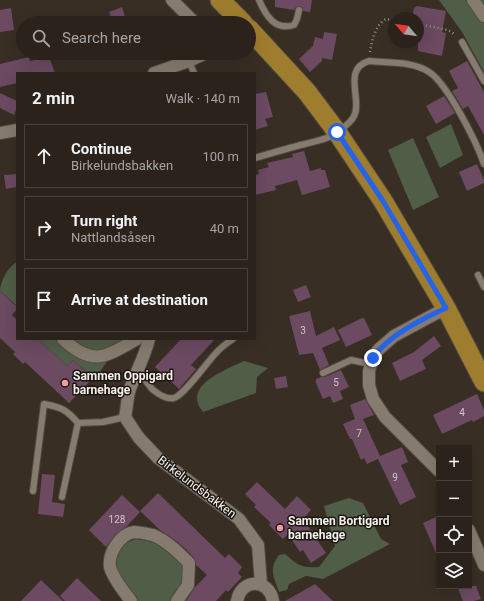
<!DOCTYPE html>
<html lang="en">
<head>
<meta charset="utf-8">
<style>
	body { margin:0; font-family:Roboto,sans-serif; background:#362f28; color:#f1f3f6 }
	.controls { position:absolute; right:12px; bottom:12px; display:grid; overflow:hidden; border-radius:0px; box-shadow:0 4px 16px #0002 }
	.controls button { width:36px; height:36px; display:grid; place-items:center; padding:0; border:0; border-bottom:1px solid #463f3a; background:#2a221b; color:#f1f3f6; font:20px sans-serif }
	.compass { position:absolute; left:388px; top:12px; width:36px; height:36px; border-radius:50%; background:#2a221b; box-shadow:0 4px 16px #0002; rotate:299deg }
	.stop { position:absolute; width:12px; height:12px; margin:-9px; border:3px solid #2563eb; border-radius:50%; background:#fff }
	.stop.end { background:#2563eb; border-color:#fff; box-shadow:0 1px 4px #0008 }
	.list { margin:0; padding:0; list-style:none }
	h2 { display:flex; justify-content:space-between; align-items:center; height:52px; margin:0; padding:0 16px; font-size:17px }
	h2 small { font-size:13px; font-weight:400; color:#a5a4a3 }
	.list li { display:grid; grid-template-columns:26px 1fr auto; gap:12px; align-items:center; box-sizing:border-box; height:64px; margin:0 8px 8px; padding:0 8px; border:1px solid #463f3a; border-radius:0px }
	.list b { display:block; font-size:15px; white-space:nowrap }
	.list p { margin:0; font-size:13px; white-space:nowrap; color:#a5a4a3 }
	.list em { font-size:13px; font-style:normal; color:#a5a4a3 }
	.icon { flex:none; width:22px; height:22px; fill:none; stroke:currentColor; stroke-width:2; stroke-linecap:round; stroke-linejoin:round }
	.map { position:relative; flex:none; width:484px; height:601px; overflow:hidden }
	.search { position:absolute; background:#2a221b; box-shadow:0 4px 16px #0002; left:16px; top:16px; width:240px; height:44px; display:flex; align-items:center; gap:10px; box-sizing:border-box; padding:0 14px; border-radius:22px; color:#a5a4a3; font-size:15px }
	.panel { position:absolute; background:#2a221b; box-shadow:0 4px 16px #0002; left:16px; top:72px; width:240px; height:268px; border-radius:0px }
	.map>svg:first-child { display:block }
	.green { fill:#505d47 }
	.building { fill:#6b4a62 }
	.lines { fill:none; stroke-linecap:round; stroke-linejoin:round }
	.service-casing { stroke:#534a42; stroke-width:8 }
	.minor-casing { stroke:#534a42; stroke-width:14 }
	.primary-casing { stroke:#534a42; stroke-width:21 }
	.path { stroke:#9a9289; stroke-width:2.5; stroke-dasharray:1 3; stroke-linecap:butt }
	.service { stroke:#867b6f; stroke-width:6 }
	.minor { stroke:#867b6f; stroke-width:12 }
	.primary { stroke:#9f7d2f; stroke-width:19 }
	.route { stroke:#2563eb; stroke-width:5 }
	.poi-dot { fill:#f49aa1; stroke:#1b1713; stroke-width:1.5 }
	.labels { text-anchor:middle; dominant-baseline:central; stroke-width:3; stroke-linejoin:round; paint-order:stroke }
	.number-label { font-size:10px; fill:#d3c6c7 }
	.poi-label { font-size:12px; font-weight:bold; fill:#f6f0e9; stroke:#1b1713; text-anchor:start }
	.street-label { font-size:12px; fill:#f6f0e9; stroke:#1b1713 }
</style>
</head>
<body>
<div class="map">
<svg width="484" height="601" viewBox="0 0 484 601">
	<rect width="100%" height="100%" fill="#382e24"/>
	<g class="green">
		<polygon points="439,0 484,0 484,72 462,32"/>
		<polygon points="451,124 463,155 440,168 426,137"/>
		<polygon points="413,138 439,197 413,210 388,150"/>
		<path d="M 17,262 L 17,306 L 0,291 C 0,281 8,267 17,262 Z"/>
		<polygon points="38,339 128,339 108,360 95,379 73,360 67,366"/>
		<path d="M 244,361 L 268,368 L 257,377 L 256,393 L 203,412 C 181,386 225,370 244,361 Z"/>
		<path d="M 349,498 L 363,503 L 381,539 L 390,544 L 323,579 L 306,576 L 289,584 L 287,590 L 279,592 C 274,577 268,569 279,555 L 285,554 C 299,566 301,568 319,567 L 335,546 L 324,506 Z"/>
		<polygon points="136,539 154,542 175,553 184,564 185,582 172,601 136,601 118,573 115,555 122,544"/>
	</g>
	<g class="building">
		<polygon points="275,0 312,0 310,12 303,11 302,7 300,6 296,7 294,10 275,7"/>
		<polygon points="417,6 446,11 442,32 446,33 442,56 418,51 418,18 412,18 414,8"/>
		<polygon points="122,7 127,23 113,23 109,12"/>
		<polygon points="11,8 14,30 0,32 0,10"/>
		<polygon points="324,32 337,34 332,60 322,58 322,61 310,72 299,59 313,46 315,37 323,39"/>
		<polygon points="29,57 30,61 49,57 55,73 17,73 17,83 0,87 0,64"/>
		<polygon points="467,61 484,92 484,135 468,106 463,109 452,91 458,88 449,71"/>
		<polygon points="266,92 273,117 265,119 268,126 255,130 255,94"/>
		<polygon points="0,93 17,101 17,108 14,115 0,108"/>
		<polygon points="444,96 455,113 436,124 426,106"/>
		<polygon points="304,151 310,171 321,168 321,170 325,170 330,187 302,195 297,180 275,186 276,190 255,195 255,175 259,174 258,170 269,167 267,163 293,157 292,154"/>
		<polygon points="477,164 484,180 484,183 467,191 459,172"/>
		<polygon points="17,174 17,187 6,189 4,175"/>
		<polygon points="306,285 311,297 298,302 293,290"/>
		<polygon points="0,291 17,307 17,309 12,315 17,320 17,339 38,339 67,366 73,360 93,378 69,403 25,362 23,364 13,354 15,352 0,338"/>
		<polygon points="310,311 316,336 334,327 340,340 322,348 329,365 320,370 313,353 299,355 289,316"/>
		<polygon points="362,318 364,318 372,335 346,347 338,330"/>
		<polygon points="434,336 441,346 422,360 426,369 400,381 392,363 414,352"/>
		<polygon points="181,339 215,339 191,365 196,369 179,389 155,367"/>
		<polygon points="341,370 349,387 340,391 343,399 333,403 330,396 323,399 315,381 316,381 316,379 321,377 325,377"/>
		<polygon points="286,376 288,387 276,389 274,378"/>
		<polygon points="477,394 484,410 484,416 473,422 472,420 442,434 433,415"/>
		<polygon points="365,399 374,415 363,419 380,456 402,447 408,462 401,465 416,497 400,505 378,459 367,464 364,458 361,460 352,439 350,439 343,424 355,419 350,405"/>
		<polygon points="42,474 55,475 52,502 65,504 63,517 38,514"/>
		<polygon points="257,482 285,509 297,496 311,510 303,519 326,553 311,563 303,550 300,552 288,534 283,539 269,525 271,523 254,507 256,505 245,494"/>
		<polygon points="158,493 225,558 229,554 242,567 238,573 242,577 228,592 226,590 216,601 186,601 195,587 207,575 196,565 194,558 186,549 172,538 160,530 140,511"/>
		<polygon points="122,495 140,512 127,526 115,535 106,547 89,530"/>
		<polygon points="439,516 439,560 423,523"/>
		<polygon points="77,578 101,601 65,601 60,596"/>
		<polygon points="41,580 63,601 21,601"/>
		<polygon points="315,584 333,601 285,601"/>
		<polygon points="457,586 476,586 481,599 474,601 463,601"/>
	</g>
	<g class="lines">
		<g class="service-casing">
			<g id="service">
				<path d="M 259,0 C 266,16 275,31 294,25 L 297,19 L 299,10"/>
				<polyline points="462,42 484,81"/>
				<polyline points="189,61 194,73"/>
				<path d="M 255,158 C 272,153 289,148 305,144 C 313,142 322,140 329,137 C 337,133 348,125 353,118 C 364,102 341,69 369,61 C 388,63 413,61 429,72 C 447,83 477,143 484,164"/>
				<polyline points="478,275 484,287"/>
				<path d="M 141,368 C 141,377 147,382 152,389 C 158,394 166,400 174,398 C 184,395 208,361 216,353 C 221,347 227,343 233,339"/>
				<polyline points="323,373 351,360 370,364"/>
				<path d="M 33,491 L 44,404 C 61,407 67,410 78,423"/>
				<polyline points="62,497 78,423 103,422 125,417"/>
			</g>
		</g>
		<g class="minor-casing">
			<g id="minor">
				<polyline points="172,0 195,23"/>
				<polyline points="473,0 484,16"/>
				<polyline points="154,73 189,61 206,53"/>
				<polyline points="0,133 17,130"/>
				<path d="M 63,339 C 93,367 105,357 137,339"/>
				<path d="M 149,339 C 145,356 136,372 130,389 C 127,398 127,408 125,417 L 139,438 L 158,458 L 239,519 L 258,545 L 261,584"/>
				<polyline points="439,471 385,417 373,399 369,385 369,371 373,358 378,350 394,336 446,308"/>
				<polyline points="469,530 484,565"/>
				<path d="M 131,601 C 125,593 112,577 110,567 C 108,553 120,534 134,532 C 139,532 148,534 153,535 C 167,541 178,552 189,563 L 188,585 L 177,601"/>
				<path d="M 237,601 C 241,578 269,578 273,601"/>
			</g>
		</g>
		<g class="primary-casing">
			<g id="primary">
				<polyline points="220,0 243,23"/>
				<polyline points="249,29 307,92 337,132 383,201 446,308 484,382"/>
			</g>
		</g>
		<g class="path">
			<polyline points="418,24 448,30 456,35"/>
			<path d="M 370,52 C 372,41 375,25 386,19 L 394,20"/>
		</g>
		<use href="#service" class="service"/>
		<use href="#minor" class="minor"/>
		<use href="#primary" class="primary"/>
	</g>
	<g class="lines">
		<path class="route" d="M 337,132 L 383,201 L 446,308 C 422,319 387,336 373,358"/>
	</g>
	<g class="poi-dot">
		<circle cx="65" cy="383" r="4"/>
		<circle cx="280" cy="528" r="4"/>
	</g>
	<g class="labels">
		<g class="number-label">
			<text x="303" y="330">3</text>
			<text x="336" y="382">5</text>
			<text x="462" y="412">4</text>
			<text x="359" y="433">7</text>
			<text x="395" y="477">9</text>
			<text x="117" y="519">128</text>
		</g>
		<g class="poi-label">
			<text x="73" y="376">Sammen Oppigard<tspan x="73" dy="14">barnehage</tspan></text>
			<text x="288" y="521">Sammen Bortigard<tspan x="288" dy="14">barnehage</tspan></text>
		</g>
		<g class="street-label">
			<text transform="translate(197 487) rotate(37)">Birkelundsbakken</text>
		</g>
	</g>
</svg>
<div class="controls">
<button>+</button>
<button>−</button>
<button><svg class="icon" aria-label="locate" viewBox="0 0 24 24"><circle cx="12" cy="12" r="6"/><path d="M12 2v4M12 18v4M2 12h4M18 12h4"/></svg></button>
<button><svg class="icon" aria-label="layers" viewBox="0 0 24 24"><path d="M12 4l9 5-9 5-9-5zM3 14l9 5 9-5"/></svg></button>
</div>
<svg class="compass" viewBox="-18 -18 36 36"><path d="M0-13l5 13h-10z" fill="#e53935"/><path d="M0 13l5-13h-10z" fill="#a5a4a3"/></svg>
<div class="stop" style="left:337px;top:132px"></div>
<div class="stop end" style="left:373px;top:358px"></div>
<div class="search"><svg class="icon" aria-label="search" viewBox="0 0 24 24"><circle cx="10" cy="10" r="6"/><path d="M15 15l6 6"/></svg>Search here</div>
<section class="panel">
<h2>2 min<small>Walk · 140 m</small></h2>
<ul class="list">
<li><svg class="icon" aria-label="ahead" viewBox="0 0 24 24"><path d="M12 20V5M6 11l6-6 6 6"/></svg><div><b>Continue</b><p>Birkelundsbakken</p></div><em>100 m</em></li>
<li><svg class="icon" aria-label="right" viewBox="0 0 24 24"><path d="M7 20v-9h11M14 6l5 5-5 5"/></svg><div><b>Turn right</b><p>Nattlandsåsen</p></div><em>40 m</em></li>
<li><svg class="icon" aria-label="arrive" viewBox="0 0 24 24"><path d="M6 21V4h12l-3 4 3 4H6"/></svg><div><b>Arrive at destination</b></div></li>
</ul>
</section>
</div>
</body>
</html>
